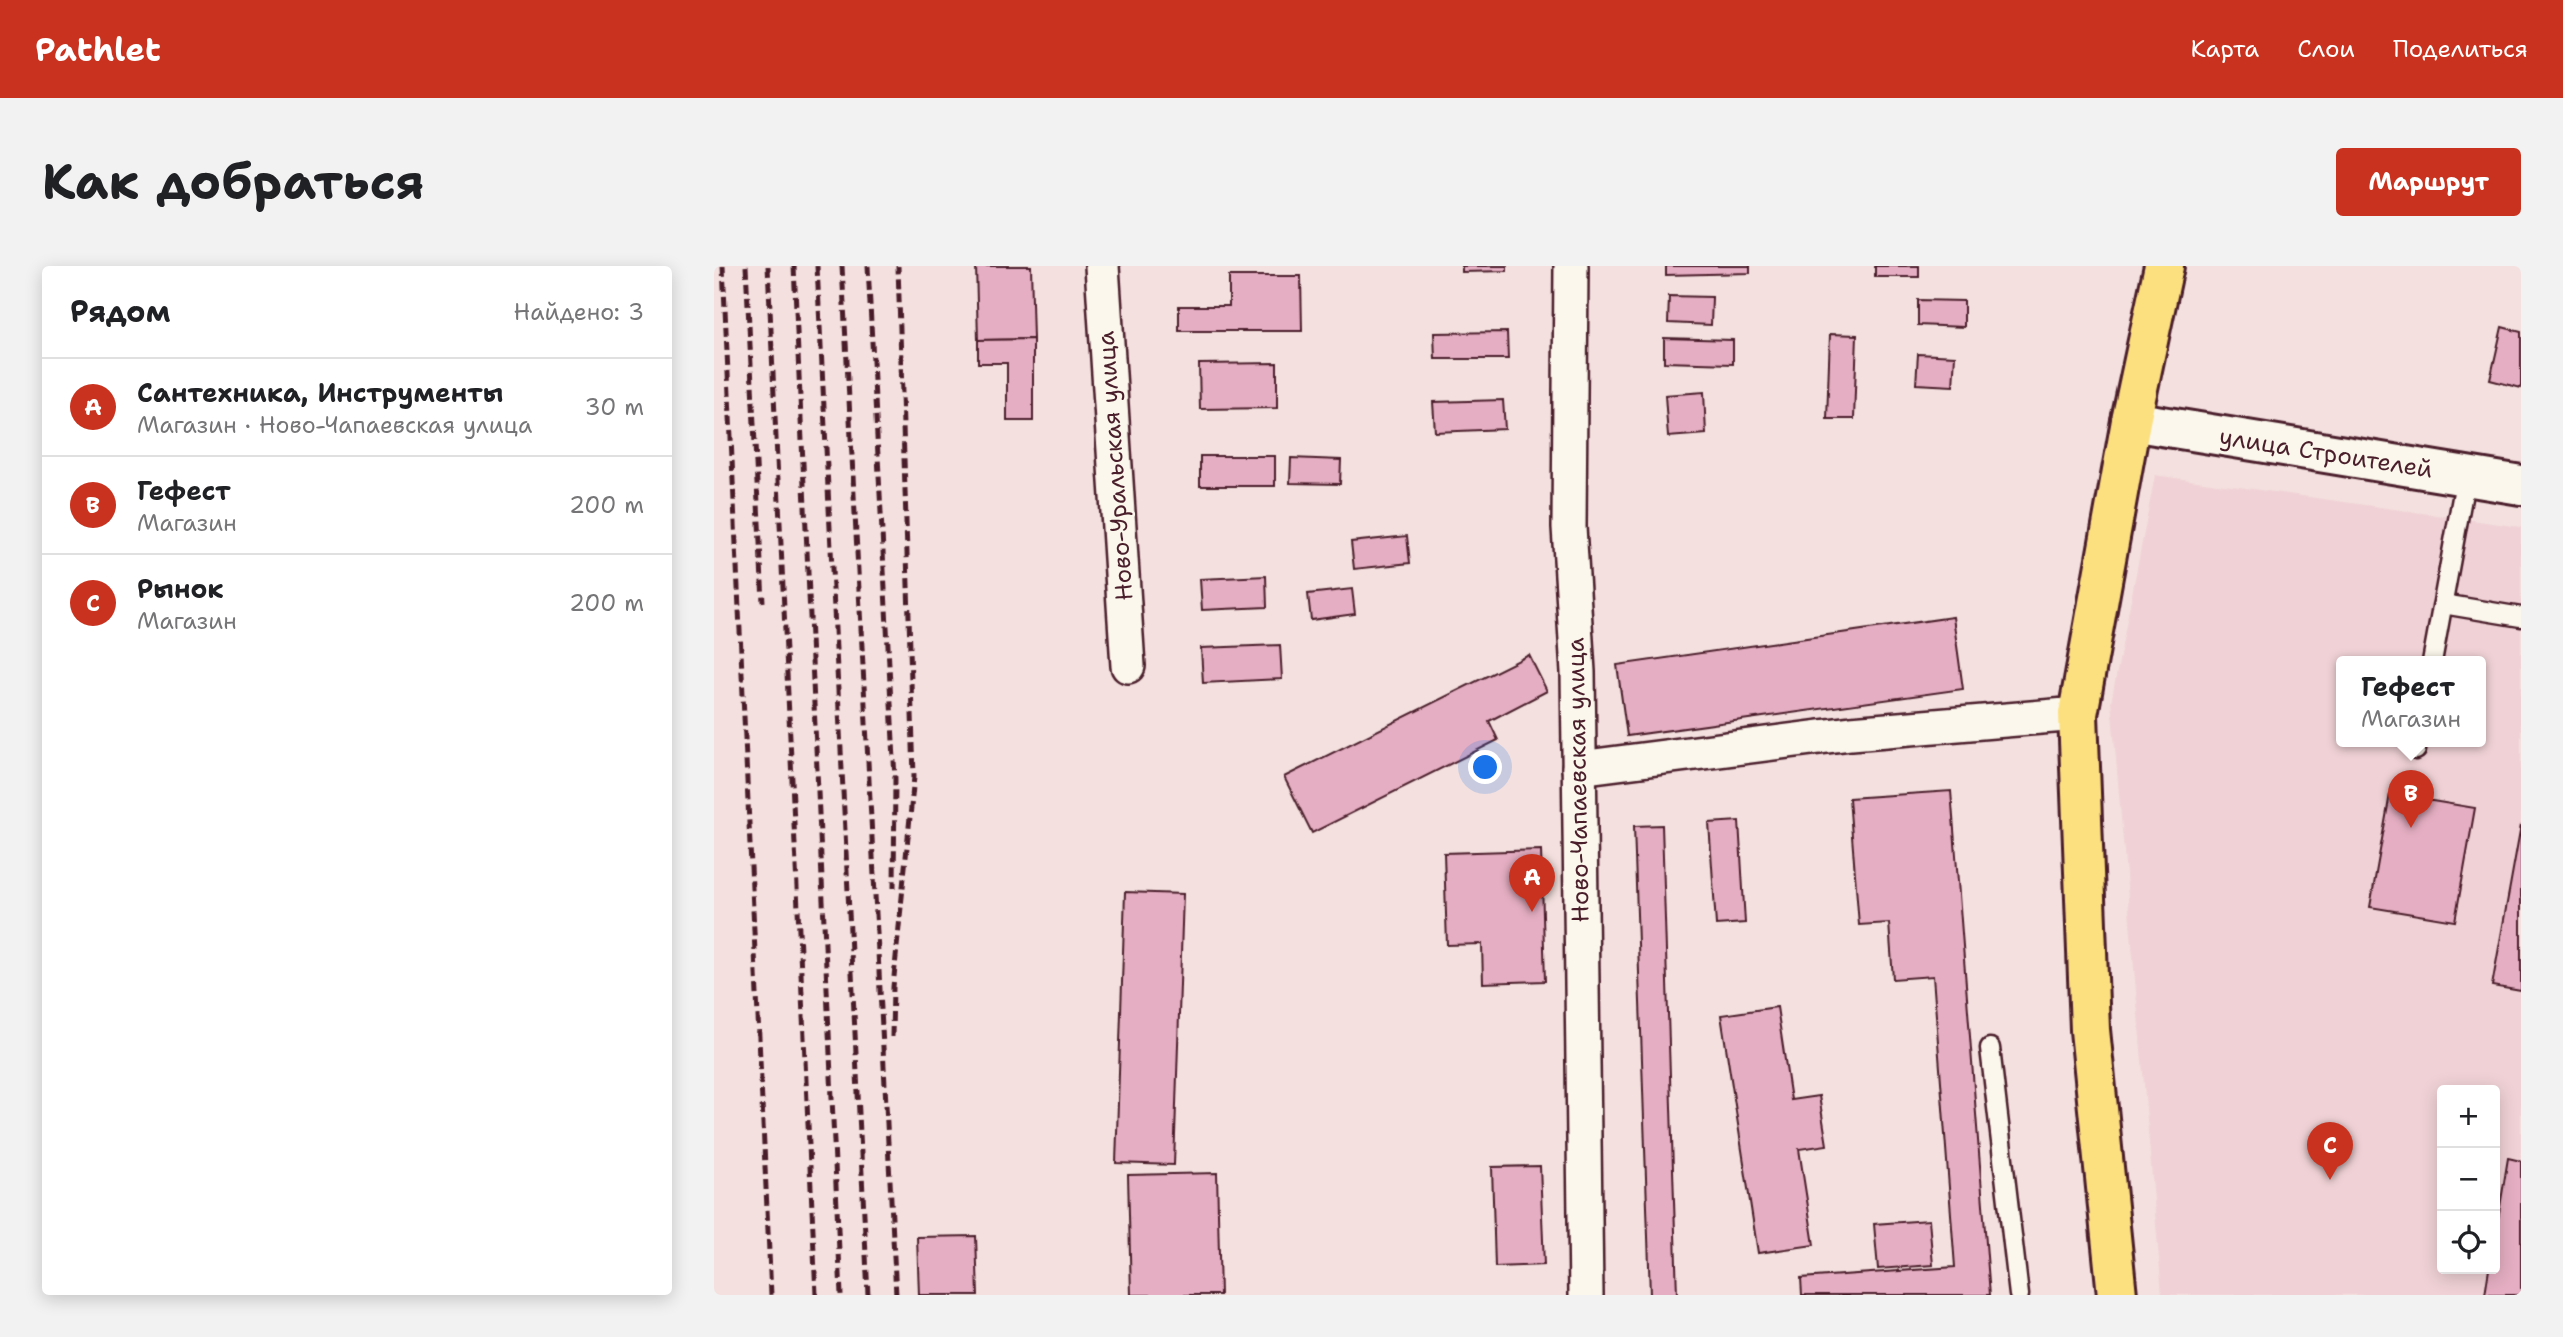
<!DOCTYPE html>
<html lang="ru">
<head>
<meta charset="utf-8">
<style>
	body { margin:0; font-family:"Shantell Sans",sans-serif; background:#f2f2f2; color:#202124 }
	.controls { position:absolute; right:21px; bottom:21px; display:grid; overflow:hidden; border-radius:7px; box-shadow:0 4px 18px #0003 }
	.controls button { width:63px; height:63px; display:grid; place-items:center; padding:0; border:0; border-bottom:2px solid #e0e0e0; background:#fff; color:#202124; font:35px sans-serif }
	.you { position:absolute; left:772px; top:502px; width:24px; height:24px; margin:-18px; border:5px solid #fff; border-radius:50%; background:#1a73e8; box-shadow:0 0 0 10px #1a73e833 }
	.badge { display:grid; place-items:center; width:46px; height:46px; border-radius:50%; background:#c8321e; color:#fff; font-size:23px; font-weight:700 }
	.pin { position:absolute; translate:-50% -58px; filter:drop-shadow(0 2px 4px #0008) }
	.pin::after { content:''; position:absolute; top:37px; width:24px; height:21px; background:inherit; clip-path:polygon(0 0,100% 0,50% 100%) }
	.popup { position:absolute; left:1622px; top:390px; width:150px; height:91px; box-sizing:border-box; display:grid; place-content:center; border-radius:7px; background:#fff; filter:drop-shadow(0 2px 5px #0005); font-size:23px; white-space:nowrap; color:#757577 }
	.popup b { font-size:26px; color:#202124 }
	.popup::after { content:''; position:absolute; left:50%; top:100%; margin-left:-14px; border:14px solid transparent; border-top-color:#fff }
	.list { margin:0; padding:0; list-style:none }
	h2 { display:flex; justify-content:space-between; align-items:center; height:91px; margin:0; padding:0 28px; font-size:30px }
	h2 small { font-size:23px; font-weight:400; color:#757577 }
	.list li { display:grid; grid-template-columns:46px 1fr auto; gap:21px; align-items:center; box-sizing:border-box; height:98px; padding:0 28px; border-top:2px solid #e0e0e0 }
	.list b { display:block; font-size:26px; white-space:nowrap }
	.list p { margin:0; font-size:23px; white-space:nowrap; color:#757577 }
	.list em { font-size:23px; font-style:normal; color:#757577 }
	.icon { flex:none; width:38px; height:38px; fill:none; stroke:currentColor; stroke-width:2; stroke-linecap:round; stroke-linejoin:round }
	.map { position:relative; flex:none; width:1807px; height:1029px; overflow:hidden; border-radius:7px }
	header { display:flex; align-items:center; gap:42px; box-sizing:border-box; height:98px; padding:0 35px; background:#c8321e; color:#fff }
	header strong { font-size:33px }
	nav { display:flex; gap:38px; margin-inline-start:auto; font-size:24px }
	.intro { display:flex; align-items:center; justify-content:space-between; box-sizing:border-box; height:168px; padding:0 42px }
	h1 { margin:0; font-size:49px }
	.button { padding:18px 32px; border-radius:7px; background:#c8321e; color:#fff; font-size:24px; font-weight:700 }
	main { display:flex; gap:42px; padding:0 42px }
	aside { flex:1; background:#fff; border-radius:7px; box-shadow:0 4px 18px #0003 }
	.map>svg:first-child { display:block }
	.built { fill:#f0d2d6; fill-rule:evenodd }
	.building { fill:#e5aec2; stroke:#4a1f2b; stroke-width:2 }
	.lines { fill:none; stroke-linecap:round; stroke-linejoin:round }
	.service-casing { stroke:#4a1f2b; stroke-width:23 }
	.minor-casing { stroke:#4a1f2b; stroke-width:38 }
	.tertiary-casing { stroke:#4a1f2b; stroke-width:44 }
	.primary-casing { stroke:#4a1f2b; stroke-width:44 }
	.service { stroke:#fbf7ec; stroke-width:18 }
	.minor { stroke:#fbf7ec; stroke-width:33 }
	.tertiary { stroke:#fbf7ec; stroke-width:38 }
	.primary { stroke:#fce080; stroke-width:38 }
	.rail { stroke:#4a1f2b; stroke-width:5; stroke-dasharray:10 5; stroke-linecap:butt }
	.labels { text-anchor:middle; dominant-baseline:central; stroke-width:5; stroke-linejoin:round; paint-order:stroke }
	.street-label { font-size:24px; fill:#4a1f2b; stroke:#fbf7ec }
</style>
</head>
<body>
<header>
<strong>Pathlet</strong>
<nav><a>Карта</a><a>Слои</a><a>Поделиться</a></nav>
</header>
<div class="intro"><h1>Как добраться</h1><a class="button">Маршрут</a></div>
<main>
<aside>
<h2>Рядом<small>Найдено: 3</small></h2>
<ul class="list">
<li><span class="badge">A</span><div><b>Сантехника, Инструменты</b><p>Магазин · Ново-Чапаевская улица</p></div><em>30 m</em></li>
<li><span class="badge">B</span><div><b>Гефест</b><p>Магазин</p></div><em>200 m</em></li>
<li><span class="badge">C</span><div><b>Рынок</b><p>Магазин</p></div><em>200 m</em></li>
</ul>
</aside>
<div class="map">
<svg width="1807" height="1029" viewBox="0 0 1807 1029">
	<rect width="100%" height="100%" fill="#f4e1df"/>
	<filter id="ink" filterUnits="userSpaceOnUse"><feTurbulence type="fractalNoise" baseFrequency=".0143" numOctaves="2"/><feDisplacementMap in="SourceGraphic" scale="14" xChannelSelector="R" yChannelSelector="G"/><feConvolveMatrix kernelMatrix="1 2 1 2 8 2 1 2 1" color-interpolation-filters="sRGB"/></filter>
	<g filter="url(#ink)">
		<path class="built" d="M 1441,209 L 1807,261 L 1807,1029 L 1448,1029 L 1397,436 ZM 1627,396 L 1767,396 L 1767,476 L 1627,476 ZM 1728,824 L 1781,824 L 1781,1003 L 1728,1003 Z"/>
		<g class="building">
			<polygon points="262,0 317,0 319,73 264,74"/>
			<polygon points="748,0 793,0 793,5 748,6"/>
			<polygon points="952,0 1036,0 1036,7 952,9"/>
			<rect x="1161" y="0" width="44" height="11"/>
			<polygon points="515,10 587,10 588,65 465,65 465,40 515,40"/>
			<polygon points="955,30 998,31 997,59 954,57"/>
			<polygon points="1204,34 1250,35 1250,61 1204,59"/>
			<polygon points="1788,61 1807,66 1807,122 1776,114"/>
			<polygon points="793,66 794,93 721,93 720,67"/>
			<polygon points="1116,68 1143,69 1140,153 1113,153"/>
			<polygon points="950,72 1019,74 1019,98 950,96"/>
			<polygon points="319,73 319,155 293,155 293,97 264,97 264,74"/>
			<polygon points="1204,88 1241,90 1239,120 1202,118"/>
			<polygon points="563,97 563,142 486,143 485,98"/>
			<polygon points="990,126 992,168 954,171 951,129"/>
			<polygon points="789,134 791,163 721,166 719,136"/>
			<rect x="486" y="190" width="75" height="30"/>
			<polygon points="577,192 627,194 626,218 576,217"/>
			<polygon points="693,270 696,297 640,303 637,276"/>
			<polygon points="552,310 553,341 488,344 486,313"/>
			<polygon points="638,323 641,348 597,354 594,328"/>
			<polygon points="1239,351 1249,423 913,470 903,399"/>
			<polygon points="566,379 568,413 489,417 487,382"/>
			<polygon points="815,389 833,425 775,455 784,474 598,567 570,511"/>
			<polygon points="1237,525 1276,1029 1088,1029 1087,1012 1241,1001 1219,710 1179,713 1175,657 1145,659 1135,532"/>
			<polygon points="1676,528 1761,542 1741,655 1656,641"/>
			<polygon points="1025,555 1031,657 1002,659 995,557"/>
			<polygon points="948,559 963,1029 936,1029 920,560"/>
			<polygon points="1807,559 1807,725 1778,720"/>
			<polygon points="827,584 831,715 769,717 768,678 733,679 730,587"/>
			<polygon points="411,626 469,628 460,899 402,897"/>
			<polygon points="1063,741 1077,834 1105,830 1113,879 1085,883 1100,979 1044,987 1007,749"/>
			<polygon points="1794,892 1807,895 1807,1029 1771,1029 1775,1003 1781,1003 1781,971"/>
			<polygon points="826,900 830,999 781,1001 778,901"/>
			<polygon points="503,907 506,1029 417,1029 414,909"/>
			<polygon points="1215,954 1219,999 1164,1003 1160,958"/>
			<polygon points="262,970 264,1029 205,1029 203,971"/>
		</g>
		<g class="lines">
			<g class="service-casing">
				<g id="service">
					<polyline points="1729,338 1807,351"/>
					<polyline points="1718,396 1752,210"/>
					<polyline points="1702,484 1703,476"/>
					<polyline points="1276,782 1305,1029"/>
				</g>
			</g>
			<g class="minor-casing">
				<g id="minor">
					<polyline points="388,0 414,400"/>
					<polyline points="857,0 855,261 864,406 872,1029"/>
					<polyline points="865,502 1137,467 1364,448"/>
				</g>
			</g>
			<g class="tertiary-casing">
				<polyline id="tertiary" points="1417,155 1807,219"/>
			</g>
			<g class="primary-casing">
				<polyline id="primary" points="1403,1029 1376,764 1364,448 1417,155 1450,0"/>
			</g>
			<use href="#service" class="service"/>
			<use href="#minor" class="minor"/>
			<use href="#tertiary" class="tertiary"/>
			<use href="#primary" class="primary"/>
			<g class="rail">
				<polyline points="9,0 57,1029"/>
				<polyline points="32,0 49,336"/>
				<polyline points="54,0 102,1029"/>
				<polyline points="80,0 127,1029"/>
				<polyline points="103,0 154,1029"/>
				<polyline points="128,0 182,1029"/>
				<polyline points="154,0 181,513 180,622"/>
				<polyline points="178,771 179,721 200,511 184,0"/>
			</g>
		</g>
	</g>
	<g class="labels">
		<g class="street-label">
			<text transform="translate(1612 187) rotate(9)">улица Строителей</text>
			<text transform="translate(401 200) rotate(-94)">Ново-Уральская улица</text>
			<text transform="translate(864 514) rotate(-91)">Ново-Чапаевская улица</text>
		</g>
	</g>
</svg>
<div class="controls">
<button>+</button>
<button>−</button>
<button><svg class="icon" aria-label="locate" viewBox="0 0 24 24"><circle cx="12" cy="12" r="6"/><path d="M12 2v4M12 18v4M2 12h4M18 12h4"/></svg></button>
</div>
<div class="you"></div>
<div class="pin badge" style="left:818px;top:646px">A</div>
<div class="pin badge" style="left:1697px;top:562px">B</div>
<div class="popup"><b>Гефест</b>Магазин</div>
<div class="pin badge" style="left:1616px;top:914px">C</div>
</div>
</main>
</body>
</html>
